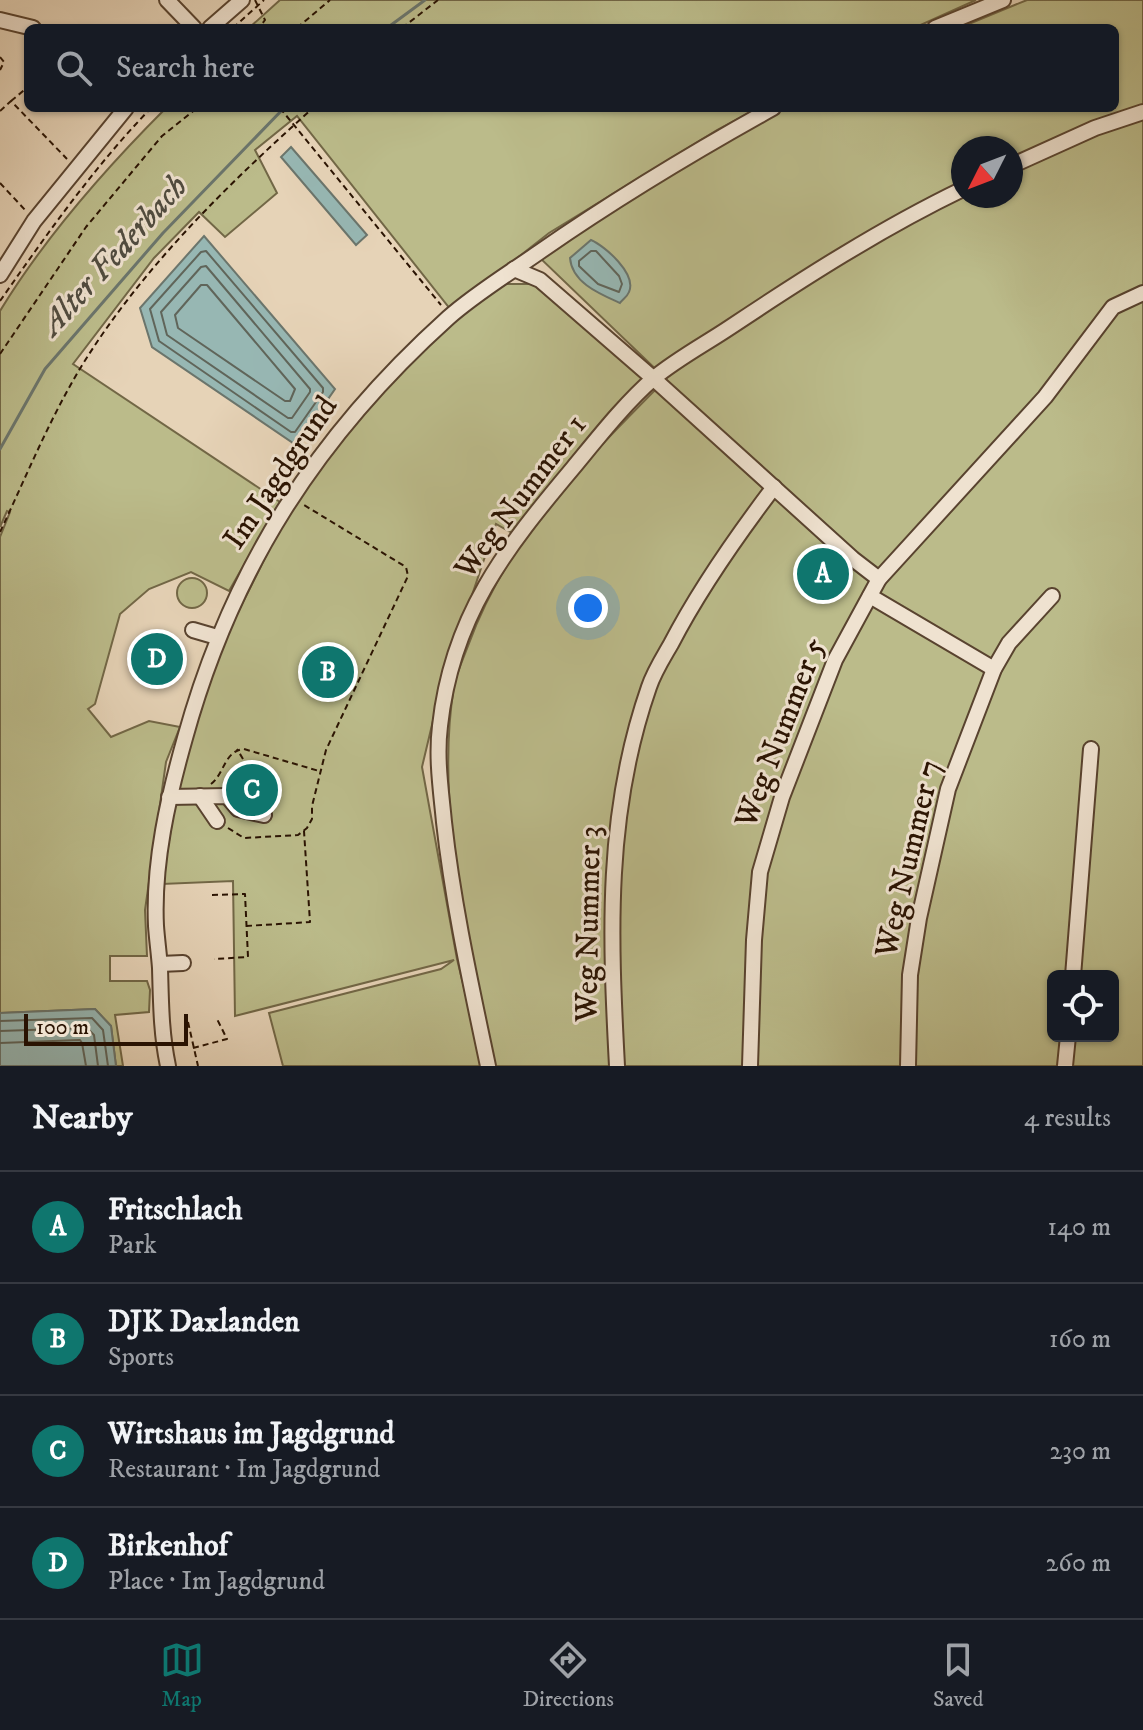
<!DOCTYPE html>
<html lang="en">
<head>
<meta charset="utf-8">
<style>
	body { margin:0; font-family:"IM FELL DW Pica",serif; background:#20242c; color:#f1f3f6 }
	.controls { position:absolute; right:24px; bottom:24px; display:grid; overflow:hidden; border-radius:12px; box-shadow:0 2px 6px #0004 }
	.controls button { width:72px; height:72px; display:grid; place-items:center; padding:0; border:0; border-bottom:2px solid #363941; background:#171b24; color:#f1f3f6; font:40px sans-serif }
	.compass { position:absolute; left:951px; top:136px; width:72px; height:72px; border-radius:50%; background:#171b24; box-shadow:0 2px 6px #0004; rotate:228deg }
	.scale { position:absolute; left:24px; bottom:20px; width:164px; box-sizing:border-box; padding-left:8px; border:4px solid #2a1302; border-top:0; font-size:22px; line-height:28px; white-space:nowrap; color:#2a1302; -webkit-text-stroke:6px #efe2d0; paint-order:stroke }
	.you { position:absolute; left:588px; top:608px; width:28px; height:28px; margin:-20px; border:6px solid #fff; border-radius:50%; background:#1a73e8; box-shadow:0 0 0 12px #1a73e833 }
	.badge { display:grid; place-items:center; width:52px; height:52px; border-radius:50%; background:#0f766e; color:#fff; font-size:26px; font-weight:700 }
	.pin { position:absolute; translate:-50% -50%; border:4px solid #fff; box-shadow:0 2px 8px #0006 }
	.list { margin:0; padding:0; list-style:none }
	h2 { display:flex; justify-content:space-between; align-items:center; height:104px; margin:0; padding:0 32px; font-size:34px }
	h2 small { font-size:26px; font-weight:400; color:#9ea1a6 }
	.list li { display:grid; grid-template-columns:52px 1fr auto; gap:24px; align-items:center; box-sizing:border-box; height:112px; padding:0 32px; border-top:2px solid #363941 }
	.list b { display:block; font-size:30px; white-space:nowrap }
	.list p { margin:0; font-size:26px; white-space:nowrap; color:#9ea1a6 }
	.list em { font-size:26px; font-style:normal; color:#9ea1a6 }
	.icon { flex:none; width:44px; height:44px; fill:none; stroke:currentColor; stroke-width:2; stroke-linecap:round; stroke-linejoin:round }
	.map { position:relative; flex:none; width:1143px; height:1066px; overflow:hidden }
	.search { position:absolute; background:#171b24; box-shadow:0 2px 6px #0004; left:24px; right:24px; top:24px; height:88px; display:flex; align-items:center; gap:20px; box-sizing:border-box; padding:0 28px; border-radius:12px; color:#9ea1a6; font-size:30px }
	.sheet { height:552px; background:#171b24 }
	nav { display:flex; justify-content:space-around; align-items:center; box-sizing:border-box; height:112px; border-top:2px solid #363941; background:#171b24; font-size:22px; color:#9ea1a6 }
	nav a { display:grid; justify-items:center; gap:4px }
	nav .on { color:#0f766e }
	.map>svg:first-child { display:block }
	.green { fill:#bbbb8a; stroke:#726746; stroke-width:2; fill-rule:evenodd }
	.water { fill:#97b7b3; stroke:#6b756c; stroke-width:2 }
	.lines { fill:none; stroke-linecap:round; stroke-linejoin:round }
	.shore { stroke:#60655a; stroke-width:2 }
	.stream { stroke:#6b756c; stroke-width:3 }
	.minor-casing { stroke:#59432f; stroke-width:18 }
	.path { stroke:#2a1302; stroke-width:2; stroke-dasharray:6 4; stroke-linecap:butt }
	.minor { stroke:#efe2d0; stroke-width:14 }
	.labels { text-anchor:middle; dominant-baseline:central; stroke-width:6; stroke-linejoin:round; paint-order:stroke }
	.street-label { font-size:32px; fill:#2a1302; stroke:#efe2d0 }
	.water-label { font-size:34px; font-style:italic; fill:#504c40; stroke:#efe2d0 }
</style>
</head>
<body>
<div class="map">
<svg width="1143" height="1066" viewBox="0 0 1143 1066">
	<rect width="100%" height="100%" fill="#e6d3b7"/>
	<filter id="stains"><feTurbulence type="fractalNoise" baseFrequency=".0025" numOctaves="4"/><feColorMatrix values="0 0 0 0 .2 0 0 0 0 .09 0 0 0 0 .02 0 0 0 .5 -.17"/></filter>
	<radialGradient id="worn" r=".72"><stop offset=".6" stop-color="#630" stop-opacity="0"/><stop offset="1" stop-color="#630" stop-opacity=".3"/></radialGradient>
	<g class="green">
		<polygon points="280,0 976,0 914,28 249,28"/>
		<path d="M 1027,0 L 1143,0 L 1143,1066 L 492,1066 C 470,946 434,808 454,686 C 457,672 463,659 468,646 C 507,537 587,459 666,379 L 540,258 L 673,170 L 786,108 L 1115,108 L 1115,28 L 959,28 ZM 963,148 L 1011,148 L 1011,196 L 963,196 ZM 1053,976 L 1113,976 L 1113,1036 L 1053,1036 Z"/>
		<path d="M 166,108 L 759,108 L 717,130 L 549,233 L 451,310 L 297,116 L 255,150 L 277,193 L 225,237 L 199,212 L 154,258 L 73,364 L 280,502 L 229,591 L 191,572 L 149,589 L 120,614 L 95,704 L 88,709 L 111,737 L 149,721 L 180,727 L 166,762 L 145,910 L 147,956 L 110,956 L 110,981 L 147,981 L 150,990 L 149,1012 L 115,1015 L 123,1066 L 116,1066 L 111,1026 L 95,1009 L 0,1013 L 0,537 L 10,512 L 7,511 L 0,527 L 0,311 C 45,237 105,169 166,108 Z"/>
		<polygon points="504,284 533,284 641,373 641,382 514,534 496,524 441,687 422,767 457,959 483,1066 283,1066 269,1013 441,969 454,960 235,1016 233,881 162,884 177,792 215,658 277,534 327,455 366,403 453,319"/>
		<circle cx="192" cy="593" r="15"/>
	</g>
	<g class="water">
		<polygon points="291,147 367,235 356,245 281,157"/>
		<polygon points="204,236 335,389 296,445 152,347 140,308"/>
		<path d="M 591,240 C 605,246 637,274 629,292 C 627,297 623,299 620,303 C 600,294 572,283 570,258 Z"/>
		<polygon points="95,1009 111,1026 116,1066 0,1066 0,1013"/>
	</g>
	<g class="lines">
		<g class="shore">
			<polygon points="206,251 323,388 323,392 295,432 291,432 159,341 150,309 201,252"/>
			<polygon points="591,251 596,251 619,276 622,284 619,292 598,284 579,266 579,261"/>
			<polygon points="206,266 310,389 310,392 292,418 288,418 167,335 161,312 201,267"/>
			<polygon points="201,285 207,285 295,389 290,401 285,401 178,328 175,315"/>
			<polyline points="0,1021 92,1018 103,1030 108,1066"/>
			<polyline points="0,1031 87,1028 94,1035 98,1066"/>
			<polyline points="0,1043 80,1040 82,1043 86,1066"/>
		</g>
		<g class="stream">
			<polyline points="387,28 425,0"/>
			<polyline points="0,449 45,369 163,233 284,108"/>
		</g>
		<g class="minor-casing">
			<g id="minor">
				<polyline points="167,0 194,28"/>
				<polyline points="0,20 33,28"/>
				<polyline points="210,28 242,0"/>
				<polyline points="935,28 1003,0"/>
				<polyline points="1011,166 1095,128 1143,112"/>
				<polyline points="514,269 540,280 654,379 853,559 879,579"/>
				<polyline points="0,275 34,221 126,108"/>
				<polyline points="870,596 994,669"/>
				<polyline points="193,630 217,637"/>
				<polyline points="200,796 217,821"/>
				<polyline points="169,797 227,796 238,809 264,815"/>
				<polyline points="160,964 183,963"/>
				<polyline points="1073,976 1091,749"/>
				<path d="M 168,1066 C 161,1033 161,1002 160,968 C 159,954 157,940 156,926 C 153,863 168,798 185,738 C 232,568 317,436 448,318 C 475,294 508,274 538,253 C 614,200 692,153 773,108"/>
				<path d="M 488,1066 C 471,985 453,904 444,822 C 441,790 436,758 440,726 C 452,616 505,549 573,468 C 597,439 625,403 654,378 C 677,359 705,344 729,328 C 804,278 882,228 963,189"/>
				<path d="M 617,1066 C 610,935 605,813 649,687 C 654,672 663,658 671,644 C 700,588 736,537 774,487"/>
				<polyline points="750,1066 754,940 760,872 782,797 835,660 879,579 1045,397 1113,307 1143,293"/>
				<polyline points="908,1066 910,975 919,918 948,789 994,669 1009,643 1052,596"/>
				<polyline points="1065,1066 1068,1036"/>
			</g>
		</g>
		<g class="path">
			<polyline points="255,0 265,20 259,28"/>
			<polyline points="233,28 264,0"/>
			<polyline points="297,28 330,0"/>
			<polyline points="402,28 438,0"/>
			<polyline points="0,57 4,62 0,70"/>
			<polyline points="11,101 28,87"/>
			<polyline points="280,108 441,305"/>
			<polyline points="0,111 11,101 67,159"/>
			<polyline points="0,183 26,211"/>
			<path d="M 0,301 C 47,234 94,167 151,108"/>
			<polyline points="0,354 86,227 162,136 197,108"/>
			<path d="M 0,532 C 26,477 49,420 81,367 C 141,269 227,185 313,108"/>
			<path d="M 211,784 C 225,773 224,751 244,749 L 319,771"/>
			<polyline points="234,785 246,764 237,749"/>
			<polyline points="228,828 244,838 298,835 307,828 312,819 312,806 326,750 408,576 406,567 304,505"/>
			<polyline points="212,895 245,894 248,957 214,959"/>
			<polyline points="246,926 310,922 304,831"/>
			<polyline points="188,1022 198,1066"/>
			<polyline points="193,1048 227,1039 217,1019"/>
		</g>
		<use href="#minor" class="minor"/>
	</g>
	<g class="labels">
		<g class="street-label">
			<text transform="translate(281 473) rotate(-56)">Im Jagdgrund</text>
			<text transform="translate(521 497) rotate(-53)">Weg Nummer 1</text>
			<text transform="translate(781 733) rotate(-69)">Weg Nummer 5</text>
			<text transform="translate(909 859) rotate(-77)">Weg Nummer 7</text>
			<text transform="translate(589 924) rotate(-89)">Weg Nummer 3</text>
		</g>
		<g class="water-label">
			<text transform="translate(114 255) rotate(-48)">Alter Federbach</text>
		</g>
	</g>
	<rect width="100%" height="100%" filter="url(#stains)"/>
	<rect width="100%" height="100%" fill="url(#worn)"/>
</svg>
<div class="controls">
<button><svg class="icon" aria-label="locate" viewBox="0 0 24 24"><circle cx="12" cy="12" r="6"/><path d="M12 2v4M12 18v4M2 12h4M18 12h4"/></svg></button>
</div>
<svg class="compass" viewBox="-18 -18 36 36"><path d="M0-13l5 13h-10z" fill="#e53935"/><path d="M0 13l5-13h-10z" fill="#9ea1a6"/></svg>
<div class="scale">100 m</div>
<div class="you"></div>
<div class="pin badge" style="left:823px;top:574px">A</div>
<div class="pin badge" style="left:328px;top:672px">B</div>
<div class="pin badge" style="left:252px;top:790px">C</div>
<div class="pin badge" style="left:157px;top:659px">D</div>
<div class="search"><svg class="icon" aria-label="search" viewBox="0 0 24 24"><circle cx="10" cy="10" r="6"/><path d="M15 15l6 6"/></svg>Search here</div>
</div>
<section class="sheet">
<h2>Nearby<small>4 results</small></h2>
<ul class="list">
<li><span class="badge">A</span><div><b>Fritschlach</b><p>Park</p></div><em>140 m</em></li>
<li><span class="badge">B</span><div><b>DJK Daxlanden</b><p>Sports</p></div><em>160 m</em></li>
<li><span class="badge">C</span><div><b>Wirtshaus im Jagdgrund</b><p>Restaurant · Im Jagdgrund</p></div><em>230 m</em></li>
<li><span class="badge">D</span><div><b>Birkenhof</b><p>Place · Im Jagdgrund</p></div><em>260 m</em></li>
</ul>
</section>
<nav>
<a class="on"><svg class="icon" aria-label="map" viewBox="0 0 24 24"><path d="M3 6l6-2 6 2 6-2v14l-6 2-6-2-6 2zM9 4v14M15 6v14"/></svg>Map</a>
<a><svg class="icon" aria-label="directions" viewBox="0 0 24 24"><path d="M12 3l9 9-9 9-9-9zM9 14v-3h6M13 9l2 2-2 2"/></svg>Directions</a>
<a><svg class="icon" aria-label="saved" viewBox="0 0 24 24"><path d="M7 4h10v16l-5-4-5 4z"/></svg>Saved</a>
</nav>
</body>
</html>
